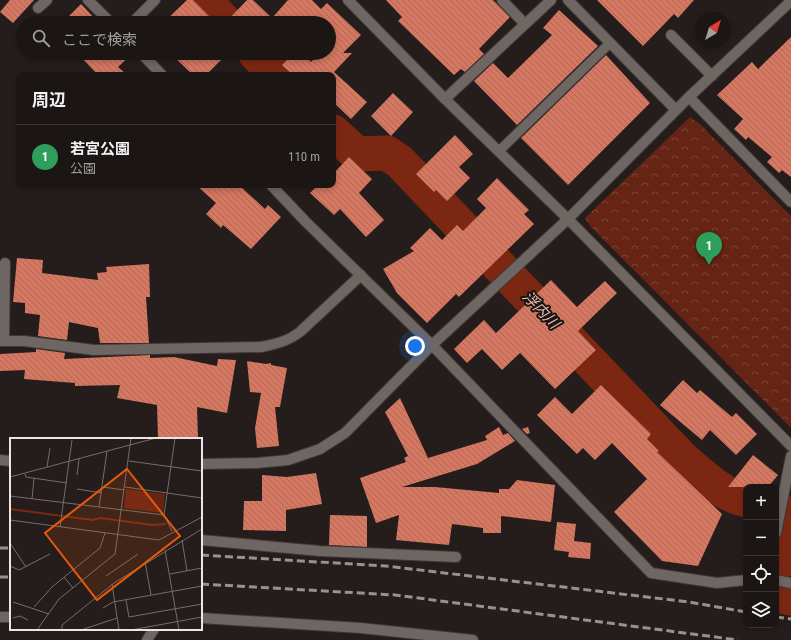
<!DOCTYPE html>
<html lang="ja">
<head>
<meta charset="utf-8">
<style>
	body { margin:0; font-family:"Roboto Condensed","Noto Sans JP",sans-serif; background:#282322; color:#f1f3f6 }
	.controls { position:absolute; right:12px; bottom:12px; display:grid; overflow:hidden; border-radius:8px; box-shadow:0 2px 6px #0003 }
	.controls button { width:36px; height:36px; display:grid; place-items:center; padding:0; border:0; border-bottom:1px solid #393534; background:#1b1614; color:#f1f3f6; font:20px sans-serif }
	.compass { position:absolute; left:695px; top:12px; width:36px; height:36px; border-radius:50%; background:#1b1614; box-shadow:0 2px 6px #0003; rotate:38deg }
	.you { position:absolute; left:415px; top:346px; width:14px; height:14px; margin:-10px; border:3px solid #fff; border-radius:50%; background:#1a73e8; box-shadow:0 0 0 6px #1a73e833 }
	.badge { display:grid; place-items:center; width:26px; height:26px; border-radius:50%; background:#0f766e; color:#fff; font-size:13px; font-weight:700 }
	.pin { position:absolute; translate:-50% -33px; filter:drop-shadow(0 1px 2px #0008) }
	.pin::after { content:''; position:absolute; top:21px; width:14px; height:12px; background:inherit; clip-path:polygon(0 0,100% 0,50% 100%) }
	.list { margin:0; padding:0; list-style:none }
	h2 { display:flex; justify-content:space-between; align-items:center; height:52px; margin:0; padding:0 16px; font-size:17px }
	h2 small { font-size:13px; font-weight:400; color:#a09fa0 }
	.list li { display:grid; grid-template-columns:26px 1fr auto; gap:12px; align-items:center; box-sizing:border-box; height:64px; padding:0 16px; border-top:1px solid #393534 }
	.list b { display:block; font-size:15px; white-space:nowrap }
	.list p { margin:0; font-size:13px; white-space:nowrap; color:#a09fa0 }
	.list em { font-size:13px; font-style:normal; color:#a09fa0 }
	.icon { flex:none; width:22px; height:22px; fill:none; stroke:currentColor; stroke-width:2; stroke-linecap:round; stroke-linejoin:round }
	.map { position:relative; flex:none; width:791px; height:640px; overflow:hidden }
	.search { position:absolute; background:#1b1614; box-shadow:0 2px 6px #0003; left:16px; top:16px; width:320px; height:44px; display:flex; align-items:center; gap:10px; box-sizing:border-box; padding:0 14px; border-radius:22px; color:#a09fa0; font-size:15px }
	.panel { position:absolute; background:#1b1614; box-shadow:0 2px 6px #0003; left:16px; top:72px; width:320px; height:116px; border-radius:8px }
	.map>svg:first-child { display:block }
	.park { fill:url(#park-crowns) }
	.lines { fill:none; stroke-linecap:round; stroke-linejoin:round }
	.river { stroke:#7c2712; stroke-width:35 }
	.building { fill:url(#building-back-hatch) }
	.service-casing { stroke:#3e3837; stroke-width:11 }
	.minor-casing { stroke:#3e3837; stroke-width:12 }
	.service { stroke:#6e6663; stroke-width:9 }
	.minor { stroke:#6e6663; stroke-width:10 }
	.rail { stroke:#979190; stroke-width:3; stroke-dasharray:8 4; stroke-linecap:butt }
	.labels { text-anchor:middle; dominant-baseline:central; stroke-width:4; stroke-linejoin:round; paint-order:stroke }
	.water-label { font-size:15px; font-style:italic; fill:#f3c0b3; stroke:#1b1412 }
	.inset-river { fill:none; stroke:#7c2712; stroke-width:2 }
	.inset-road { fill:none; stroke:#746d6c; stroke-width:1 }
	.view { fill:#e8590c; fill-opacity:0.15; stroke:#e8590c; stroke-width:2 }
	.inset-edge { fill:none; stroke:#ebe6e5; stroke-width:2 }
</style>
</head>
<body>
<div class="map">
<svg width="791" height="640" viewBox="0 0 791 640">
	<defs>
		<pattern id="park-crowns" width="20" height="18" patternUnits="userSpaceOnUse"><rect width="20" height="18" fill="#662414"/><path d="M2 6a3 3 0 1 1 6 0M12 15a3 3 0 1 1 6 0" fill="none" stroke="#7c4436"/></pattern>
		<pattern id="building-back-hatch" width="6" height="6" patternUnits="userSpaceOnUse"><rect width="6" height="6" fill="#d57761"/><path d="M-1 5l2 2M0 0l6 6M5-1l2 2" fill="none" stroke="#aa6859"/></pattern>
	</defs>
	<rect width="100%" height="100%" fill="#241d1b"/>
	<polygon class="park" points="690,117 700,124 791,216 791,428 591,227 585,218"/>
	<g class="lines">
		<g class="river">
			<polyline points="204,0 226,23"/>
			<polyline points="255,53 276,75"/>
			<path d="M 333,132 L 357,154 L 387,153 L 400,162 L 682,458 C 702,475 720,494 746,500"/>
			<polyline points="780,562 791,513"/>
			<polyline points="776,595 791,598"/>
		</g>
	</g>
	<g class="building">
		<polygon points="10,0 34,0 13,23 0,12"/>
		<polygon points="187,0 193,0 216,23 163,23"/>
		<polygon points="247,0 253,0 272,18 288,0 312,0 321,9 327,3 361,35 343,53 352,53 334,72 367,102 351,119 333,102 333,73 331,75 293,75 282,65 294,53 302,53 311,62 319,53 329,53 329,23 225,23"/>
		<polygon points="386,0 493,0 510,17 479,49 484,54 465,72 461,69 454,75 398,21 402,17"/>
		<polygon points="597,0 694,0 678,18 674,14 643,46"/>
		<polygon points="81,4 99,23 62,23"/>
		<polygon points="559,10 598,46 517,125 474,81 493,63 508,78 552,35 543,28"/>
		<polygon points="791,37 791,177 782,170 779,173 767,162 772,157 748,137 746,140 734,129 743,119 717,95 752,62 758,69"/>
		<polygon points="77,53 133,53 118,67 127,75 98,75"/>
		<polygon points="170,53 228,53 206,75 193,75"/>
		<polygon points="606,55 650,103 568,185 521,138"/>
		<polygon points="393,93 413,112 391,136 371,116"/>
		<polygon points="455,135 473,154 459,167 470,178 447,201 436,190 434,192 416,174"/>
		<polygon points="349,157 372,179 359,193 384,220 366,237 340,209 334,215 310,193 318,185 333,185 333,174"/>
		<polygon points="497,178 529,210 524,214 534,224 459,297 456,294 427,323 397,293 383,269 414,251 410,248 430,228 442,240 457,225 463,231 486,208 477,199"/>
		<polygon points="196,185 239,185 265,209 268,205 281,217 251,249 223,225 221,228 206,214 216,203"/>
		<polygon points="17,258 43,260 42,273 98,280 97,273 107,272 106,267 149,264 150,297 146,297 149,343 100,343 98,328 69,322 67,340 38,336 40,315 25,313 25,303 13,302"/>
		<polygon points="551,280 577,307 605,281 617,293 578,331 596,350 555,389 520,353 502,370 482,349 467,363 454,349 484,320 496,333"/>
		<polygon points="36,349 65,353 64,359 150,355 150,358 174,357 217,366 218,359 236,360 227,413 197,407 198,438 158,439 157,405 117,398 120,385 75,386 75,383 24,379 25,370 0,371 0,354 36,352"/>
		<polygon points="247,361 266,364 271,363 271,365 287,368 280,407 275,407 279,446 257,448 255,428 261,393 250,392"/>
		<polygon points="683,380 697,393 700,390 732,417 736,413 757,434 736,455 710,430 702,440 660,405"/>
		<polygon points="601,385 651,434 647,439 659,451 657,452 722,514 698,566 662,561 614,512 647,479 612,443 595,460 583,448 577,454 537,415 555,397 572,414"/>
		<polygon points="400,398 428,458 487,440 485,436 499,427 503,435 508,433 515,441 477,464 402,487 435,487 499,493 499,489 509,489 517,480 555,485 551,522 501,516 501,533 483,533 483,528 452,524 449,545 396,540 399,515 376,523 360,478 406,462 404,458 408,456 385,412"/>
		<polygon points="528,427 530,433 527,434 522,429"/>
		<polygon points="753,455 778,475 768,487 728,487"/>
		<polygon points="316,473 322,504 286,510 286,531 243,530 244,501 262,501 262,475 287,477"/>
		<polygon points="330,515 367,516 367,547 329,545"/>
		<polygon points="557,522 576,524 574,541 591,543 590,559 568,557 569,552 554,550"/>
	</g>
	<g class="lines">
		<g class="service-casing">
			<polyline id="service" points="499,151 610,43"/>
		</g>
		<g class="minor-casing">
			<g id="minor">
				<polyline points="88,0 111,23"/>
				<polyline points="348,0 445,99 568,219 791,446"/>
				<polyline points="502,0 525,24"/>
				<polyline points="568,0 676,110"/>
				<polyline points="38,8 47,0"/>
				<polyline points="132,23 155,0"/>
				<polyline points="671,35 712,76"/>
				<polyline points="141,53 162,75"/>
				<polyline points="689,97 791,202"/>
				<polyline points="445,99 551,0"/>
				<polyline points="271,185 305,221 432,345 651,573 717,583 746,580"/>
				<path d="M 0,341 L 24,341 L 94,350 L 261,347 C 276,344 289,341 301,331 L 361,275"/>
				<polyline points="4,341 5,263"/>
				<polyline points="0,460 11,461"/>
				<polyline points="201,464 257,463 288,460 320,449 345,433 432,345 568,219 689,97 791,1"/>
				<polyline points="776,533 791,456"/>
				<polyline points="201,540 320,551 456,557"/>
				<polyline points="776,580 791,583"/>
				<polyline points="0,617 11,617"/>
				<polyline points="201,618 361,628 473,640"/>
				<polyline points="147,640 154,629"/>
			</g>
		</g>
		<use href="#service" class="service"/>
		<use href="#minor" class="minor"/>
		<g class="rail">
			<polyline points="0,548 11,548"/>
			<polyline points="201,555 386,566 689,602 746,612"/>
			<polyline points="0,577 11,577"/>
			<polyline points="201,584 395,595 738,640"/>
			<polyline points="776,617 791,619"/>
		</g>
	</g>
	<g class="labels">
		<g class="water-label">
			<text transform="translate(541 310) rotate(46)">浮内川</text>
		</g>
	</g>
	<g transform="translate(10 438)">
		<rect width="192" height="192" fill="#241d1b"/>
		<path d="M 116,51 L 155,56 L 153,75 L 114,70 Z" fill="#662414"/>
		<path class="inset-river" d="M 0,71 L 82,82 L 90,80 L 143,87 L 156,86"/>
		<path class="inset-road" d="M 119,23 L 192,33M 37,29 L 40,10M 15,36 L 16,39 L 57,45M 67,37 L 69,21M 0,39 L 146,0M 93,49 L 114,52M 115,49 L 192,60M 67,51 L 92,55M 0,58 L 154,77 L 162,93M 22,61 L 24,40M 89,69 L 97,13M 154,77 L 165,0M 0,82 L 149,102 L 192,79M 50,89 L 62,2M 172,102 L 177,133M 0,105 L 16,129M 155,112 L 169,192M 135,124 L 141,157M 0,128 L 9,132 L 40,116M 160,136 L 192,130M 96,138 L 128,116M 54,139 L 63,150M 102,146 L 109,192M 116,162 L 119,179 L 192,166M 3,164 L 39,176M 24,169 L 42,149 L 90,110 L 95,95M 93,170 L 103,164 L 192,148M 3,180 L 10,178 L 18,182M 27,192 L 49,161 L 105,116 L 121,0M 52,192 L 52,187 L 104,145 L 192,91M 71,192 L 107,180M 121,192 L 192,179"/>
		<path class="view" d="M 117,31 L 170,98 L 87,162 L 35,95 Z"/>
		<rect width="192" height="192" class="inset-edge"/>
	</g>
</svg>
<div class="controls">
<button>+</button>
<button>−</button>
<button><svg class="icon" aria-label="locate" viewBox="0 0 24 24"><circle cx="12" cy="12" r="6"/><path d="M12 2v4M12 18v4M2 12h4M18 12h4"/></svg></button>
<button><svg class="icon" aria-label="layers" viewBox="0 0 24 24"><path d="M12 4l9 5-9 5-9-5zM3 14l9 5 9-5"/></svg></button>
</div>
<svg class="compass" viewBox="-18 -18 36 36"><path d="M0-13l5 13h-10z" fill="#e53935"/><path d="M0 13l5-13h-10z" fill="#a09fa0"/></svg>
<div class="you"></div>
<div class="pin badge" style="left:709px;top:265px;background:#2e9e5b">1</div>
<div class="search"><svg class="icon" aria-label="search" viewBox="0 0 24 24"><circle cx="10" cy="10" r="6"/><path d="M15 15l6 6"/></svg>ここで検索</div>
<section class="panel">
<h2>周辺<small></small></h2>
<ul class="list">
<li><span class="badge" style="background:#2e9e5b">1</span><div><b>若宮公園</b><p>公園</p></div><em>110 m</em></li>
</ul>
</section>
</div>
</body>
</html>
